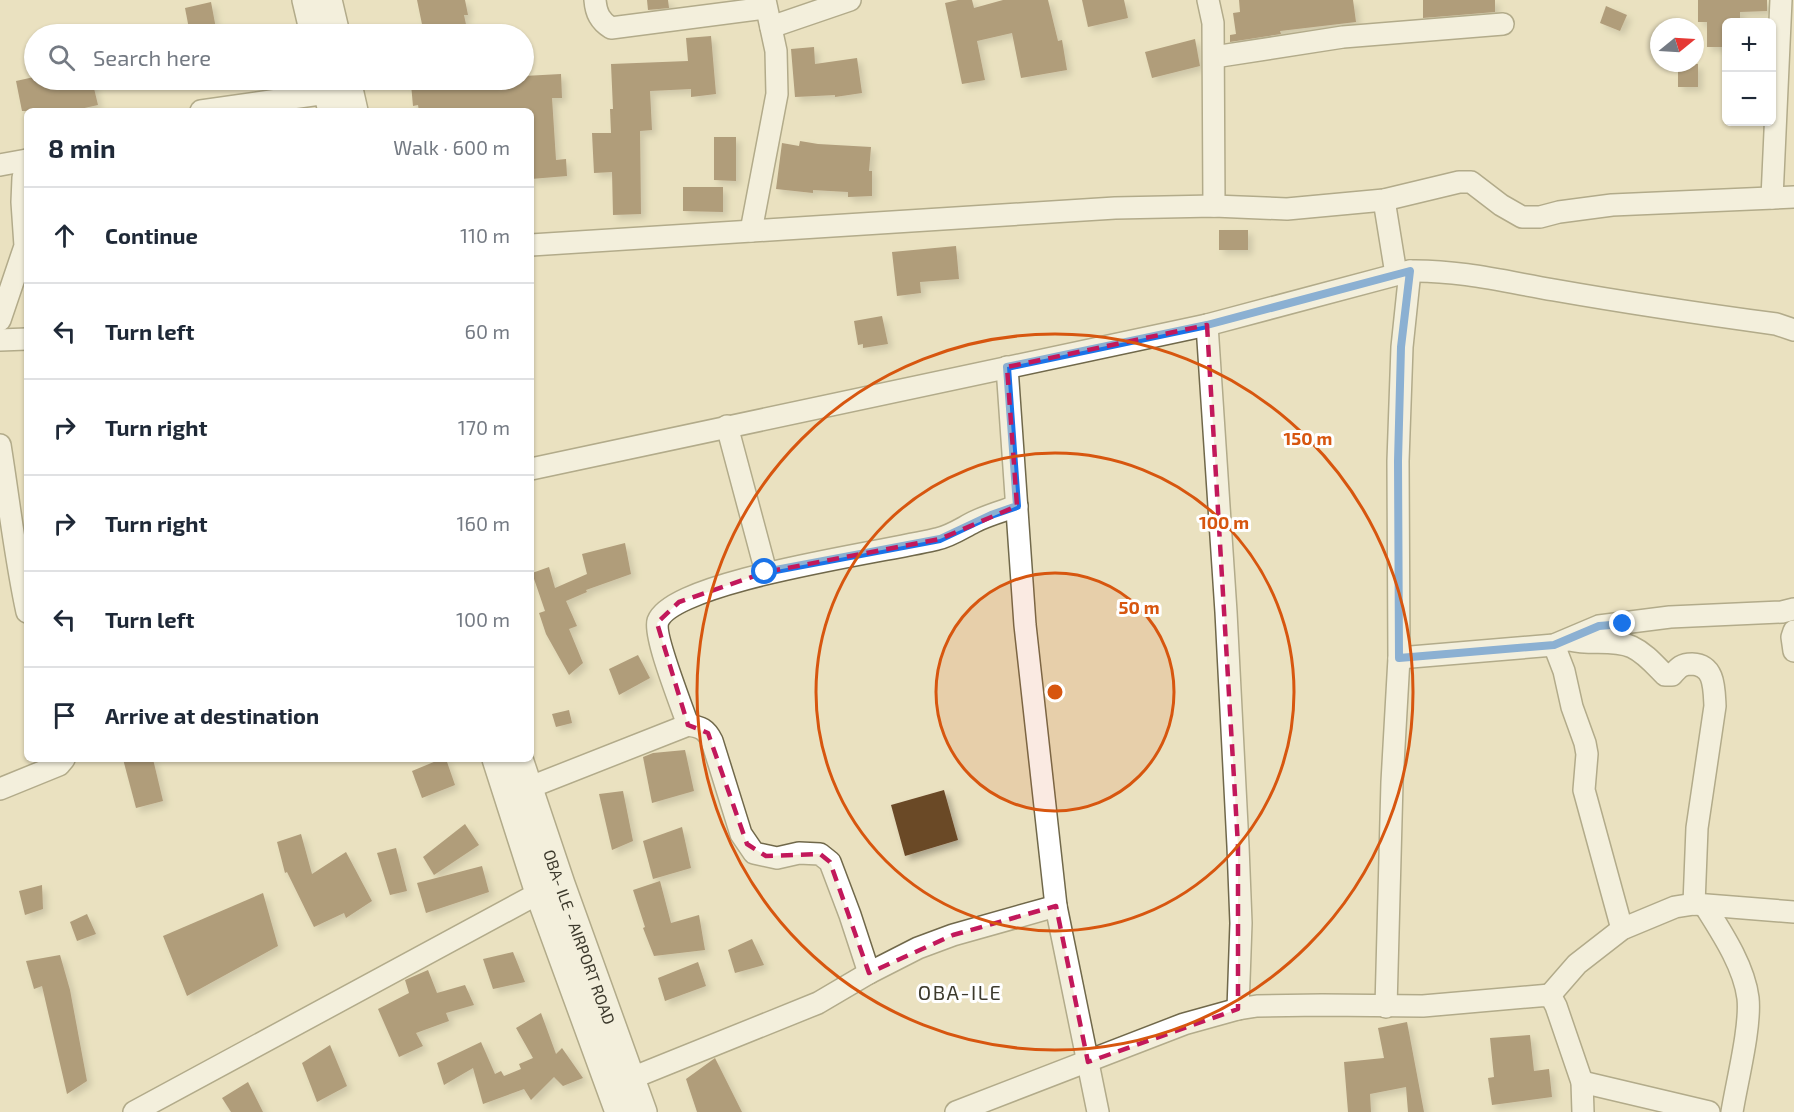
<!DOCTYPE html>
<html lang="en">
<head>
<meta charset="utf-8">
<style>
	body { margin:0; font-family:"Exo 2",sans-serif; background:#f2f2f3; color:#1f2937 }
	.controls { position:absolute; right:18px; top:18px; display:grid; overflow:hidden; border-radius:9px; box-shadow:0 2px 4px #0004 }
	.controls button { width:54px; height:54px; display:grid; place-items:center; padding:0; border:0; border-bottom:2px solid #e0e1e3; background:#fff; color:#1f2937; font:30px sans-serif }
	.compass { position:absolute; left:1650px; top:18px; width:54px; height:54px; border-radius:50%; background:#fff; box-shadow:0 2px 4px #0004; rotate:72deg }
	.stop { position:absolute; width:18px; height:18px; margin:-14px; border:4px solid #1a73e8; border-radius:50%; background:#fff }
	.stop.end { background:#1a73e8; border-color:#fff; box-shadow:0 2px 6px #0008 }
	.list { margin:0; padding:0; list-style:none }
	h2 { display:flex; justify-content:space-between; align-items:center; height:78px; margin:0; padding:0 24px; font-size:26px }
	h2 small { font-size:20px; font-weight:400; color:#747a83 }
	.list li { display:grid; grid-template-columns:39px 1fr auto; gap:18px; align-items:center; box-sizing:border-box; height:96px; padding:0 24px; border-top:2px solid #e0e1e3 }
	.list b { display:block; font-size:22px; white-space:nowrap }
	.list em { font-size:20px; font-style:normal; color:#747a83 }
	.icon { flex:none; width:33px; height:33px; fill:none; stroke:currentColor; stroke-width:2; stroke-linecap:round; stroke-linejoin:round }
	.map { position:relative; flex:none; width:1794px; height:1112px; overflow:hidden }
	.search { position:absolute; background:#fff; box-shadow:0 2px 4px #0004; left:24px; top:24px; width:510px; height:66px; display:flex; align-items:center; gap:15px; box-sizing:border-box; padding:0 21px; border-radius:33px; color:#747a83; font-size:22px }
	.panel { position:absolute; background:#fff; box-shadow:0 2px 4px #0004; left:24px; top:108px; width:510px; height:654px; border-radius:9px }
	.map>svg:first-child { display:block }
	.building { fill:#6b4828; filter:url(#shadow) }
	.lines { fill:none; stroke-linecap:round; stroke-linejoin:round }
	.minor-casing { stroke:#70684a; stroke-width:24 }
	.major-casing { stroke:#70684a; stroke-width:30 }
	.minor { stroke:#fff; stroke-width:21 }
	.major { stroke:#fff; stroke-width:27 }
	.route { stroke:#1a73e8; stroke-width:8 }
	.marked { fill:none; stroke:#c2185b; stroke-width:4.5; stroke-dasharray:12 8; stroke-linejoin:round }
	.ring { fill:none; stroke:#d7560f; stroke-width:3 }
	.labels { text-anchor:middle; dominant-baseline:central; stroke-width:6; stroke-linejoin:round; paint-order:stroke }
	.street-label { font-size:16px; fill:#3d3a2d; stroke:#fff }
	.quarter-label { font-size:20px; letter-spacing:1.5px; fill:#3d3a2d; stroke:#fff }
	.centre { fill:#d7560f; stroke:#fff; stroke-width:3 }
	.ring-label { font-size:18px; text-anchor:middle; font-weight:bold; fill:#d7560f; stroke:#fff; stroke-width:6; stroke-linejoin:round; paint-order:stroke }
</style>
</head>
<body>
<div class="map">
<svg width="1794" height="1112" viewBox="0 0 1794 1112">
	<defs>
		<filter id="shadow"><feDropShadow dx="4.5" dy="4.5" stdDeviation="3" flood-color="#0004"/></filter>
	</defs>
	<rect width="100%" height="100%" fill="#eae1c0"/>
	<g class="building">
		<polygon points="417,0 465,0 468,15 464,15 468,34 424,34"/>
		<polygon points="647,0 668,0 669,8 648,10"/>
		<polygon points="958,0 972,0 974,8 1003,0 1048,0 1058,41 1062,40 1067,70 1021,78 1012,33 977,41 985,80 962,84 945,3"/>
		<polygon points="1082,0 1124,0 1128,18 1088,27"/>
		<polygon points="1239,0 1353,0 1356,22 1280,31 1281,34 1230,42 1230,35 1236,34 1233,13 1240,12"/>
		<polygon points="1423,0 1495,0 1495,12 1423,18"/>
		<polygon points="1698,0 1767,0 1767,11 1740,12 1740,22 1726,22 1726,47 1707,47 1707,22 1698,22"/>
		<polygon points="211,2 217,34 190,34 185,8"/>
		<polygon points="1606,6 1627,15 1620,31 1600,23"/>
		<polygon points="711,36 716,94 691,97 691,89 650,91 652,130 640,131 641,214 613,215 612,172 594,173 592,133 611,133 610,109 613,109 611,64 688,61 686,38"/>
		<polygon points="1195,39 1200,66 1152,78 1145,52"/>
		<polygon points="814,47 815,64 857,58 862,93 835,97 835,95 795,97 791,49"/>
		<rect x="1678" y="64" width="20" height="23"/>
		<polygon points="561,74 562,98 552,98 556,160 566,159 567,176 531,179 531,111 419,111 418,105 413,106 411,84 524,80 524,76"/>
		<polygon points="34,77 34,80 92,80 98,105 71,111 22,111 16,81"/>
		<polygon points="714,137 736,137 736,181 714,180"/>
		<polygon points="800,141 818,144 871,147 869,171 872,171 872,196 848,197 848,192 813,190 813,193 776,189 782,143 799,146"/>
		<polygon points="683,187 723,187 723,212 683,211"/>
		<rect x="1219" y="230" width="29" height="20"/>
		<polygon points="956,246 959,279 920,282 921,293 897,296 892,252"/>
		<polygon points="882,316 888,344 863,348 863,344 858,345 854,321"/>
		<polygon points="625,543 631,574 586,590 587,592 566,601 577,626 569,629 583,663 569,675 546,634 539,613 545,611 532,573 549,567 555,588 587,574 582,554"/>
		<polygon points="638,655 650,678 619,695 609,669"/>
		<polygon points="569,710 572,723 556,727 552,714"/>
		<polygon points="685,750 694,791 652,803 643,757 653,753"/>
		<polygon points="123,759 153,759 163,801 136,808"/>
		<polygon points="441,759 446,759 455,785 422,798 412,771"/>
		<polygon points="944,790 958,840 905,856 891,805"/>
		<polygon points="623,791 633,841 612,850 599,794"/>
		<polygon points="465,824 479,845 434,875 423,857"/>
		<polygon points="682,827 691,868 653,879 643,841"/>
		<polygon points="301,834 312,874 346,852 372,901 346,918 344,913 314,927 287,872 285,873 277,842"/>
		<polygon points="396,848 407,891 390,895 377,853"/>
		<polygon points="482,866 489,892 426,913 417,883"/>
		<polygon points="660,881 671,923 699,915 705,950 654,956 643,928 645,927 633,890"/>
		<polygon points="42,885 43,909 25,915 19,891"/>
		<polygon points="263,893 278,946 187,996 163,936"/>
		<polygon points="87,914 96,934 77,941 70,922"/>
		<polygon points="752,939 764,965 735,973 728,950"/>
		<polygon points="513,952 525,982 493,989 483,959"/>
		<polygon points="60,955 70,990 87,1081 67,1094 42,986 34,989 26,961"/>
		<polygon points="698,962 706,986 665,1001 658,978"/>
		<polygon points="428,970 437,993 465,985 474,1005 446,1013 449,1021 416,1033 423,1046 399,1057 378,1009 409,993 405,980"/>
		<polygon points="541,1013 556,1054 562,1048 583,1078 563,1086 554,1077 531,1100 524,1089 483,1104 473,1068 444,1085 437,1063 481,1042 495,1074 501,1071 504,1076 521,1069 519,1064 533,1058 516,1028"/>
		<polygon points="1407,1022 1424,1112 1408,1112 1406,1087 1370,1094 1371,1112 1348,1112 1344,1062 1384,1058 1378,1028"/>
		<polygon points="1530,1035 1534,1071 1549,1069 1552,1097 1492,1105 1488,1078 1494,1077 1490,1038"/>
		<polygon points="330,1045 347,1086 317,1102 302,1063"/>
		<polygon points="715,1058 742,1112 697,1112 686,1079"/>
		<polygon points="248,1082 263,1112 231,1112 222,1098"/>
	</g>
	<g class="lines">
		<g class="minor-casing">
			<g id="minor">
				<path d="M 595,0 C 596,13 600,21 611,28 L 766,8"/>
				<polyline points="1208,0 1213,23 1214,206"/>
				<polyline points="771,27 850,0"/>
				<polyline points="1214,57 1343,37 1503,24"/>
				<polyline points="201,111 327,93"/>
				<polyline points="0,165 27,160"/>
				<polyline points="1772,198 1781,0"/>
				<polyline points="1384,200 1396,274"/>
				<polyline points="751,231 777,94 776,51 765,0"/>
				<polyline points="531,245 1115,208 1214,206 1287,209 1384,200 1459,182 1471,182 1501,205 1522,217 1540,217 1559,212 1612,205 1794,197"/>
				<polyline points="0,320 25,246 22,202 23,178 27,160"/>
				<polyline points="1207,325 1226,612 1238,846 1241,923 1238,1009"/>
				<polyline points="0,340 27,339"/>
				<polyline points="1007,367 1025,625 1056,906 1098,1112"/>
				<polyline points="727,426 766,572"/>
				<path d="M 0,445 C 9,501 15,557 27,612"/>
				<path d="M 531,469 L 1207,325 L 1410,271 C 1459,270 1507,282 1554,290 C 1628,303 1702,314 1776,324 L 1794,330"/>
				<polyline points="1794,631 1792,637 1794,651"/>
				<path d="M 1570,640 C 1590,645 1614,639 1632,647 C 1645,653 1655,665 1665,675 L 1672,675 C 1679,667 1682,664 1692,664 C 1715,665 1714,688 1715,706 L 1697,828 L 1694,904"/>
				<polyline points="1554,645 1564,671 1572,707 1585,743 1587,754 1584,790 1622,929"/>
				<polyline points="1399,658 1554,645 1599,626 1670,617 1782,612 1794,609"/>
				<path d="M 688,725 C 682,707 653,635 658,621 C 674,580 890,551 937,539 C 951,536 962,528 974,522 C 988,515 1003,511 1017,506"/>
				<path d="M 528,788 L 688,725 C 701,727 706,729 712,741 L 741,834 L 754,853 L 777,858 L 799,853 L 820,854 L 830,862 L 850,915 L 869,973"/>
				<polyline points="0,789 59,765 64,759"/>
				<path d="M 1705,906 C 1722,933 1744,966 1748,998 C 1751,1027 1737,1081 1732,1112"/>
				<polyline points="1550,995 1577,964 1622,929 1675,907 1694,904 1794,912"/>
				<polyline points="1386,1007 1392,782 1399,658 1398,461 1402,347 1410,271"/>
				<polyline points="632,1078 818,1003 869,973 918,948 953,935 1056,906"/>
				<polyline points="1582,1082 1709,1112"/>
				<polyline points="134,1112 539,893"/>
				<polyline points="956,1112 1184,1024 1238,1009 1257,1006 1322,1005 1423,1006 1550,995 1556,1006 1582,1082 1583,1112"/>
			</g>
		</g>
		<g class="major-casing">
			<g id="major">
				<polyline points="306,0 314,34"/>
				<polyline points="328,0 336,34"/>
				<polyline points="324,80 332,111"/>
				<polyline points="347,80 354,111"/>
				<polyline points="496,759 539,893 619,1112"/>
				<path id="s1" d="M 519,759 L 561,884 L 643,1112"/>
			</g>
		</g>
		<use href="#minor" class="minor"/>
		<use href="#major" class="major"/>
	</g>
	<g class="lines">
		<polyline class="route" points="765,572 940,539 991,515 1017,506 1007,367 1207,325 1410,271 1401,347 1398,461 1399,658 1554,645 1599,626 1623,624"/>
	</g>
	<path d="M0 0H1794V1112H0ZM 1207,325 L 1238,846 L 1238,1009 L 1088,1062 L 1056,906 L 953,935 L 869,973 L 830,862 L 820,854 L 766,856 L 747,844 L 708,733 L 688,725 L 657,623 L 679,602 L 766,572 L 940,539 L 1017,506 L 1007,367 Z" fill="#eae1c0" fill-opacity=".55" fill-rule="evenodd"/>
	<path class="marked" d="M 1207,325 L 1238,846 L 1238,1009 L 1088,1062 L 1056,906 L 953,935 L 869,973 L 830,862 L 820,854 L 766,856 L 747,844 L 708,733 L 688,725 L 657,623 L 679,602 L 766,572 L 940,539 L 1017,506 L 1007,367 Z"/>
	<circle cx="1055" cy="692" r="119" fill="#d7560f" fill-opacity=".12"/>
	<g class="ring">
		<circle cx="1055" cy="692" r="119"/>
		<circle cx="1055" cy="692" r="239"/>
		<circle cx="1055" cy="692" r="358"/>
	</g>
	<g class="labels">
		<g class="street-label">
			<text stroke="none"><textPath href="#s1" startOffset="188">OBA- ILE - AIRPORT ROAD</textPath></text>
		</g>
		<g class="quarter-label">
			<text x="960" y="992">OBA-ILE</text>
		</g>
	</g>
	<circle cx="1055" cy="692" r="9" class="centre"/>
	<g class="ring-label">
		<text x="1308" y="445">150 m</text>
		<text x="1224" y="529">100 m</text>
		<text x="1139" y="614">50 m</text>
	</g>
</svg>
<div class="controls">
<button>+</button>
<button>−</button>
</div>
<svg class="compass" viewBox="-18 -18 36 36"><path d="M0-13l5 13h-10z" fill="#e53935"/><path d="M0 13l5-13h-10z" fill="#747a83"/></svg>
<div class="stop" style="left:765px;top:572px"></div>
<div class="stop end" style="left:1623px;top:624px"></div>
<div class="search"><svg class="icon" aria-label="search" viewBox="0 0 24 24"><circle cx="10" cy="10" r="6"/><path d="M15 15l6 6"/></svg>Search here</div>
<section class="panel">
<h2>8 min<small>Walk · 600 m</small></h2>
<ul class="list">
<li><svg class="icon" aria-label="ahead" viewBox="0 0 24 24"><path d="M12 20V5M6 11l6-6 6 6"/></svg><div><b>Continue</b></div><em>110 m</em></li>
<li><svg class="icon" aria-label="left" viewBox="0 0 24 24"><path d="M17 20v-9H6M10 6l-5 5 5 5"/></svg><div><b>Turn left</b></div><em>60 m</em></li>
<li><svg class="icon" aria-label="right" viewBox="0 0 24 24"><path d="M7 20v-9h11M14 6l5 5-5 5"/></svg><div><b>Turn right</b></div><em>170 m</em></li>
<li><svg class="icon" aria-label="right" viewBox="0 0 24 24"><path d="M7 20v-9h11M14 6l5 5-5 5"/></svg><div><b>Turn right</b></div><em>160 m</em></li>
<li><svg class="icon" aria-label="left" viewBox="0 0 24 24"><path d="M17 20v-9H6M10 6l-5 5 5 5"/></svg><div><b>Turn left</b></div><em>100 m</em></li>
<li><svg class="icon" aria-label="arrive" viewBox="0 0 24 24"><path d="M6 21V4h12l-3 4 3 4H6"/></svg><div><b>Arrive at destination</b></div></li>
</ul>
</section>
</div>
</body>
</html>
